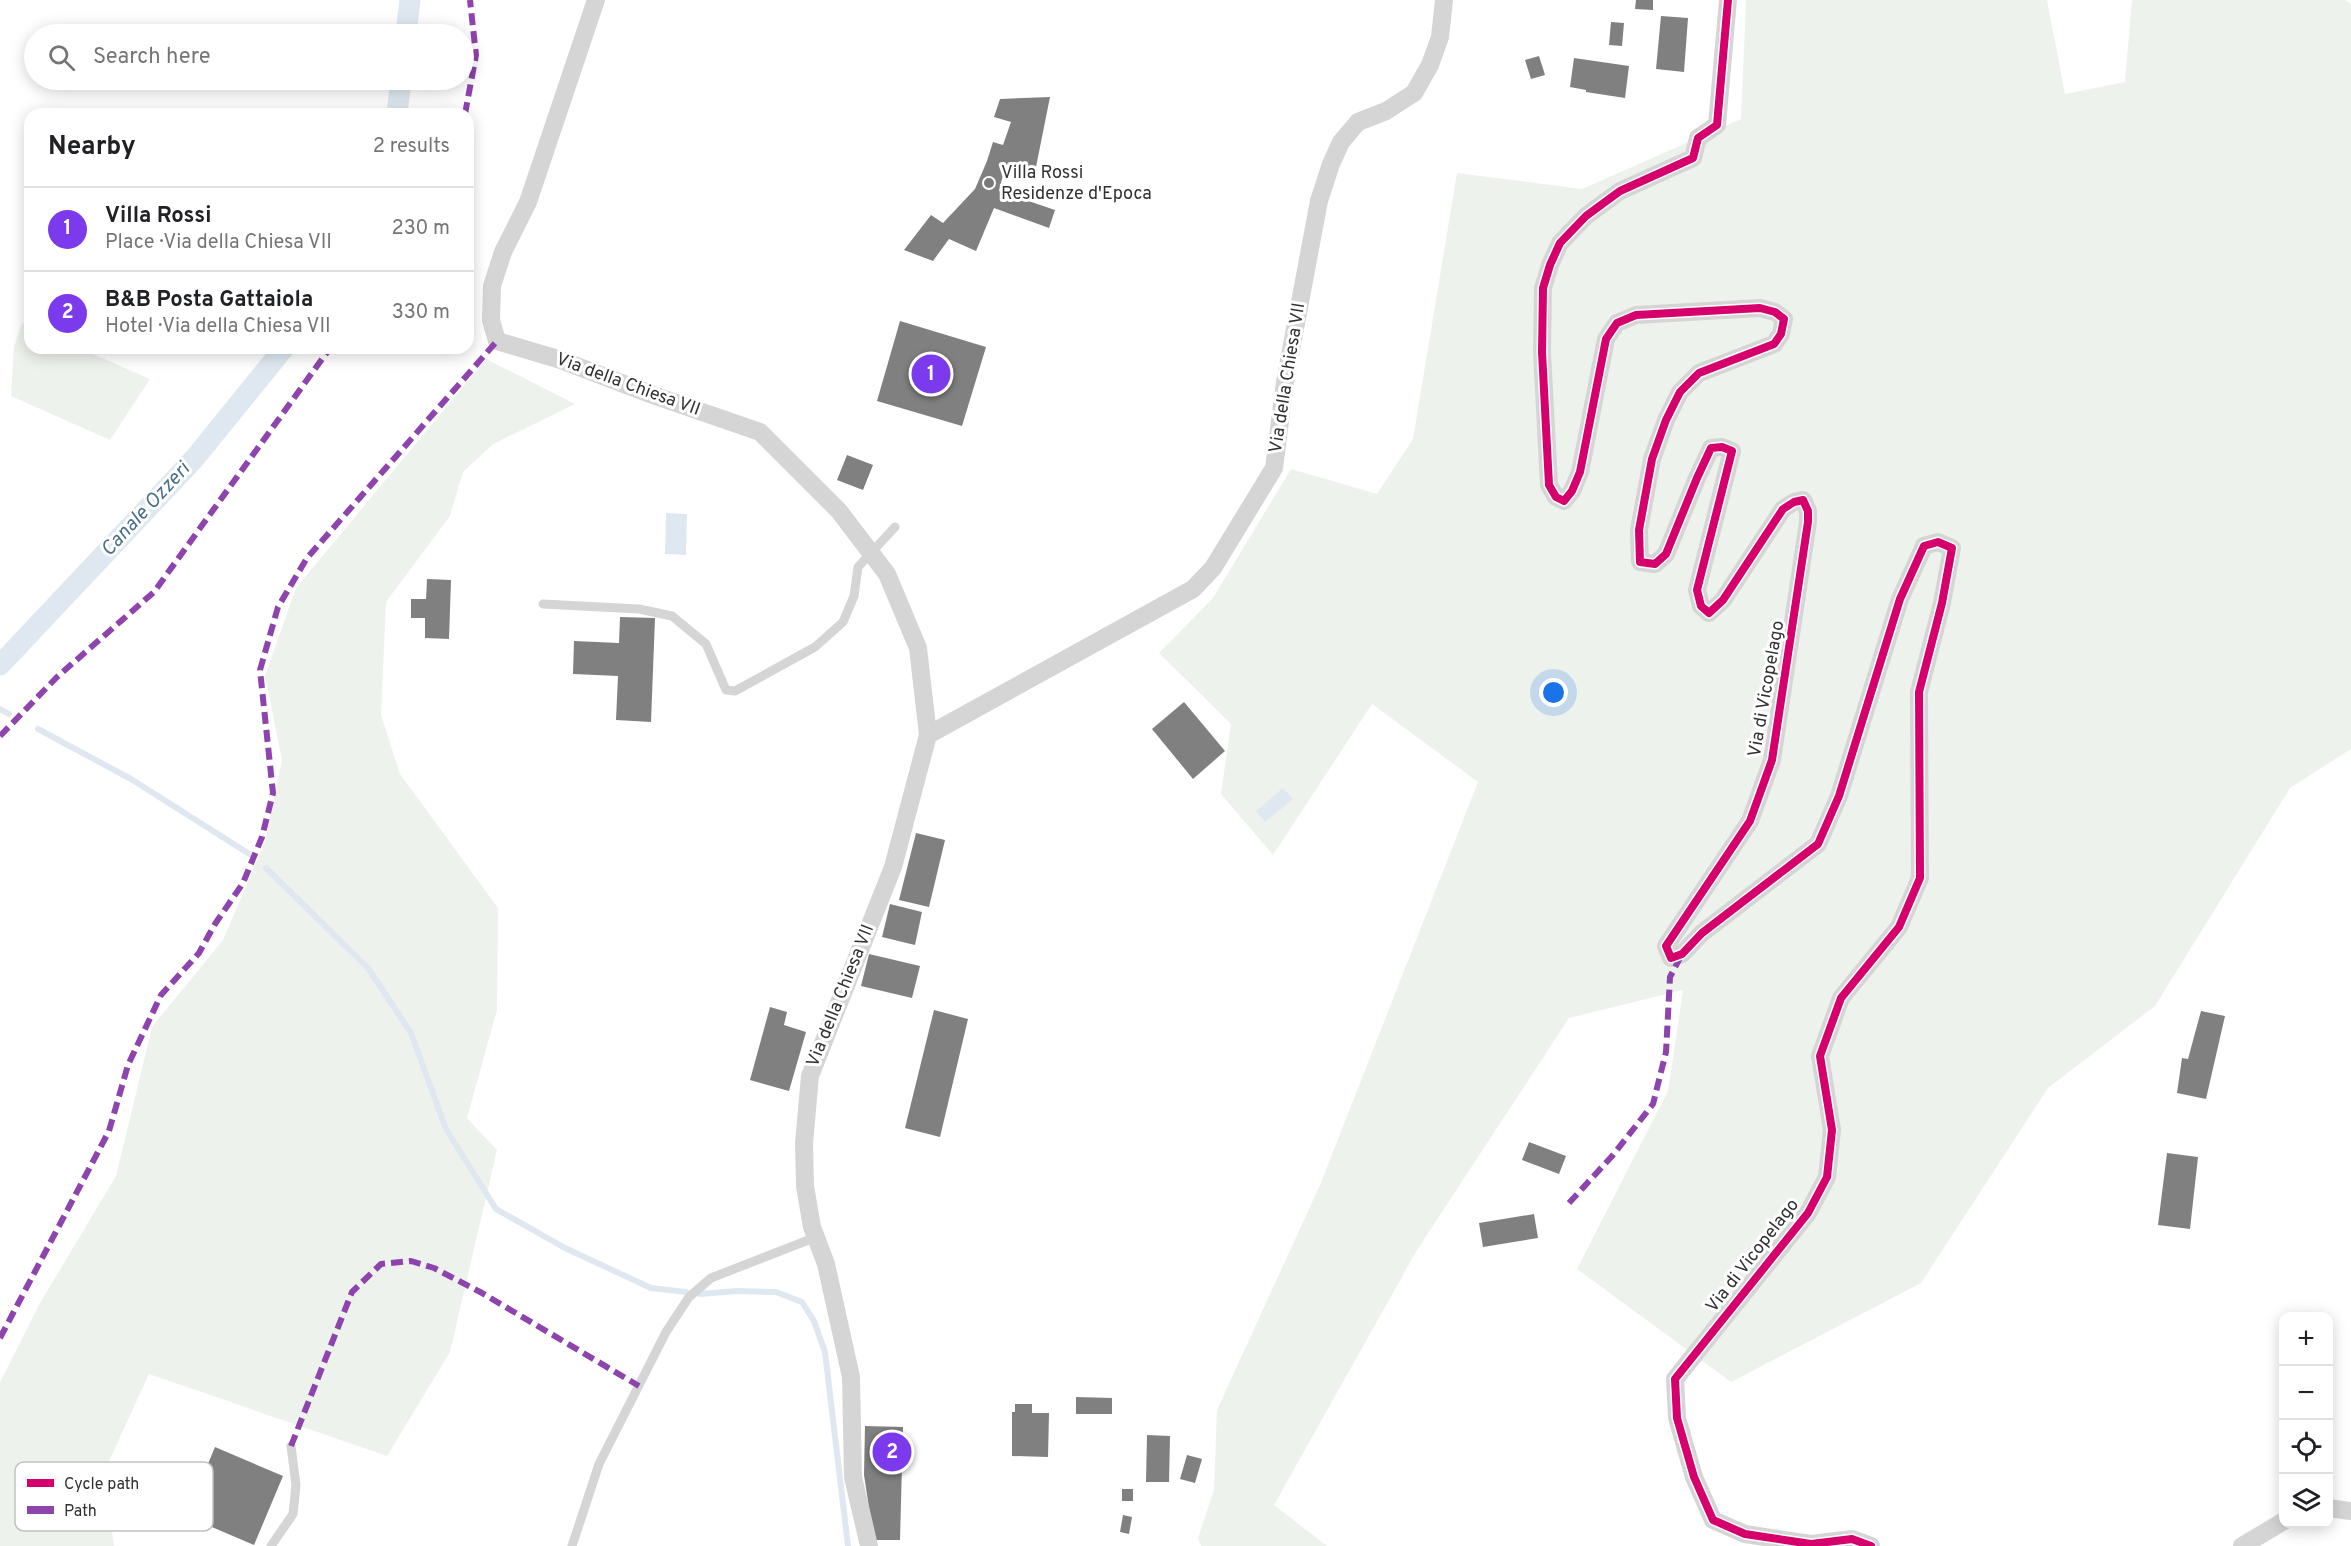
<!DOCTYPE html>
<html lang="en">
<head>
<meta charset="utf-8">
<style>
	body { margin:0; font-family:Overpass,sans-serif; background:#f6f6f6; color:#202124 }
	.controls { position:absolute; right:18px; bottom:18px; display:grid; overflow:hidden; border-radius:12px; box-shadow:0 3px 15px #0003 }
	.controls button { width:54px; height:54px; display:grid; place-items:center; padding:0; border:0; border-bottom:2px solid #e0e0e0; background:#fff; color:#202124; font:30px sans-serif }
	.you { position:absolute; left:1554px; top:693px; width:21px; height:21px; margin:-15px; border:4px solid #fff; border-radius:50%; background:#1a73e8; box-shadow:0 0 0 9px #1a73e833 }
	.badge { display:grid; place-items:center; width:39px; height:39px; border-radius:50%; background:#7c3aed; color:#fff; font-size:20px; font-weight:700 }
	.pin { position:absolute; translate:-50% -50%; border:3px solid #fff; box-shadow:0 2px 6px #0006 }
	.list { margin:0; padding:0; list-style:none }
	h2 { display:flex; justify-content:space-between; align-items:center; height:78px; margin:0; padding:0 24px; font-size:26px }
	h2 small { font-size:20px; font-weight:400; color:#757577 }
	.list li { display:grid; grid-template-columns:39px 1fr auto; gap:18px; align-items:center; box-sizing:border-box; height:84px; padding:0 24px; border-top:2px solid #e0e0e0 }
	.list b { display:block; font-size:22px; white-space:nowrap }
	.list p { margin:0; font-size:20px; white-space:nowrap; color:#757577 }
	.list em { font-size:20px; font-style:normal; color:#757577 }
	.icon { flex:none; width:33px; height:33px; fill:none; stroke:currentColor; stroke-width:2; stroke-linecap:round; stroke-linejoin:round }
	.map { position:relative; flex:none; width:2351px; height:1546px; overflow:hidden }
	.search { position:absolute; background:#fff; box-shadow:0 3px 15px #0003; left:24px; top:24px; width:450px; height:66px; display:flex; align-items:center; gap:15px; box-sizing:border-box; padding:0 21px; border-radius:33px; color:#757577; font-size:22px }
	.panel { position:absolute; background:#fff; box-shadow:0 3px 15px #0003; left:24px; top:108px; width:450px; height:246px; border-radius:18px }
	.map>svg:first-child { display:block }
	.green { fill:#eef2ec }
	.water { fill:#dfe8f0 }
	.lines { fill:none; stroke-linecap:round; stroke-linejoin:round }
	.stream { stroke:#dfe8f0; stroke-width:6 }
	.canal { stroke:#dfe8f0; stroke-width:21 }
	.building { fill:#808080 }
	.lane { stroke:#d5d5d5; stroke-width:9 }
	.street { stroke:#d5d5d5; stroke-width:18 }
	.quiet { stroke:#8e44ad; stroke-width:6; stroke-dasharray:12 6; stroke-linecap:butt }
	.cycleway-casing { stroke:#fff; stroke-width:11 }
	.cycleway { stroke:#d6006c; stroke-width:8 }
	.poi-dot { fill:#797979; stroke:#fff; stroke-width:2 }
	.labels { text-anchor:middle; dominant-baseline:central; stroke-width:6; stroke-linejoin:round; paint-order:stroke }
	.poi-label { font-size:18px; fill:#313131; stroke:#fff; text-anchor:start }
	.street-label { font-size:18px; fill:#313131; stroke:#fff }
	.water-label { font-size:20px; font-style:italic; fill:#486e8a; stroke:#fff }
	.key { fill:#fff; stroke:#c1c1c1; stroke-width:1.5 }
	.key-label { font-size:16px; fill:#313131 }
</style>
</head>
<body>
<div class="map">
<svg width="2351" height="1546" viewBox="0 0 2351 1546">
	<rect width="100%" height="100%" fill="#fff"/>
	<g class="green">
		<polygon points="1746,0 2047,0 2065,94 2125,82 2132,0 2345,0 2351,4 2351,749 2290,788 2155,1006 2048,1088 1921,1283 1731,1382 1577,1269 1668,1091 1683,990 1569,1018 1417,1250 1274,1505 1327,1546 1201,1546 1198,1538 1214,1490 1217,1410 1320,1185 1478,782 1372,704 1273,855 1221,794 1231,724 1159,653 1213,598 1291,469 1377,494 1413,439 1457,173 1582,189 1741,119"/>
		<polygon points="22,323 30,326 30,348 79,348 150,379 110,440 11,396 14,347"/>
		<polygon points="486,359 575,404 493,444 463,472 450,516 386,602 381,715 400,774 498,908 497,1010 467,1118 497,1150 450,1352 387,1456 149,1374 104,1472 114,1546 0,1546 0,1382 40,1303 116,1176 152,1027 223,940 265,842 282,760 265,675 296,588"/>
	</g>
	<g class="water">
		<polygon points="666,513 687,514 686,555 665,554"/>
		<polygon points="1283,788 1293,799 1265,822 1256,811"/>
	</g>
	<g class="lines">
		<g class="stream">
			<polyline points="0,709 9,714"/>
			<polyline points="38,729 131,779 251,855"/>
			<polyline points="266,868 368,968 411,1033 446,1129 496,1209 565,1248 651,1288 686,1292"/>
			<polyline points="700,1294 737,1291 776,1292 802,1302 814,1321 825,1352 848,1546"/>
		</g>
		<g class="canal">
			<polyline points="406,34 410,0"/>
			<polyline points="397,114 401,80"/>
			<polyline points="0,665 194,459 284,348"/>
		</g>
	</g>
	<g class="building">
		<polygon points="1636,0 1653,0 1653,10 1635,9"/>
		<polygon points="1661,16 1688,18 1684,72 1656,69"/>
		<polygon points="1611,22 1624,23 1622,46 1609,45"/>
		<polygon points="1539,56 1545,75 1531,79 1525,60"/>
		<polygon points="1574,58 1629,66 1625,98 1586,92 1586,90 1570,87"/>
		<polygon points="1050,97 1034,177 1005,167 999,191 1055,210 1049,228 994,208 976,251 949,239 933,261 904,250 931,215 943,223 975,189 987,161 993,142 1003,145 1011,122 994,117 1000,99"/>
		<polygon points="900,321 986,347 962,426 877,401"/>
		<polygon points="847,455 873,465 863,490 837,480"/>
		<polygon points="427,579 451,580 449,639 425,638 425,618 411,618 411,599 426,599"/>
		<polygon points="620,617 655,618 651,722 616,720 618,676 573,674 574,641 619,643"/>
		<polygon points="1184,702 1225,751 1193,779 1152,729"/>
		<polygon points="916,833 945,840 929,907 899,900"/>
		<polygon points="890,904 922,912 915,945 882,937"/>
		<polygon points="869,954 920,966 912,998 861,986"/>
		<polygon points="770,1007 787,1012 784,1025 806,1032 789,1091 750,1080"/>
		<polygon points="934,1010 968,1019 940,1137 905,1128"/>
		<polygon points="2201,1011 2225,1016 2206,1099 2177,1093 2182,1058 2188,1059"/>
		<polygon points="1529,1142 1566,1156 1559,1174 1522,1160"/>
		<polygon points="2167,1153 2198,1157 2190,1229 2158,1225"/>
		<polygon points="1534,1214 1538,1238 1483,1247 1479,1223"/>
		<polygon points="1076,1397 1112,1398 1112,1414 1076,1414"/>
		<polygon points="1015,1404 1032,1404 1032,1413 1049,1413 1048,1457 1012,1456 1012,1412 1015,1412"/>
		<polygon points="865,1426 903,1427 900,1540 874,1540 864,1475"/>
		<polygon points="1147,1435 1170,1436 1169,1482 1146,1482"/>
		<polygon points="215,1447 283,1476 254,1545 186,1516"/>
		<polygon points="1187,1455 1202,1459 1195,1483 1180,1479"/>
		<rect x="1122" y="1489" width="11" height="12"/>
		<polygon points="1123,1515 1132,1517 1129,1534 1120,1532"/>
	</g>
	<g class="lines">
		<g class="lane">
			<polyline points="543,604 639,609 672,616 706,644 726,690 735,691 815,647 843,622 854,596 858,567 895,527"/>
			<polyline points="271,1546 293,1514 296,1485 291,1446"/>
			<polyline points="572,1546 599,1464 666,1332 689,1297 711,1278 816,1237"/>
		</g>
		<g class="street">
			<polyline points="596,0 528,202 503,252 492,286 491,320 497,341 558,359 653,395 760,432 839,511 887,574 918,648 928,735 893,867 810,1076 804,1143 805,1186 812,1227 826,1264 851,1377 853,1477 869,1546"/>
			<polyline points="1728,0 1717,125 1698,138 1693,158 1620,191 1586,216 1560,243 1550,265 1543,288 1542,352 1549,485 1556,497 1564,501 1572,491 1580,472 1606,339 1617,323 1636,315 1760,308 1775,312 1784,319 1781,334 1774,344 1699,373 1680,392 1666,420 1652,459 1639,530 1640,562 1655,564 1666,554 1697,478 1711,448 1722,447 1732,451 1697,590 1701,606 1709,613 1723,600 1783,509 1794,502 1803,500 1808,511 1808,522 1772,760 1750,821 1666,946 1671,958 1682,954 1702,933 1818,844 1839,796 1900,599 1924,546 1938,542 1952,548 1942,603 1919,692 1920,878 1899,927 1841,998 1820,1056 1832,1130 1827,1177 1808,1213 1675,1379 1677,1418 1694,1477 1713,1520 1745,1534 1811,1544 1852,1539 1871,1546"/>
			<polyline points="928,735 1193,589 1213,568 1274,468 1285,382 1319,201 1331,164 1341,142 1358,122 1386,111 1414,93 1430,65 1440,37 1444,0"/>
			<polyline points="2328,1508 2351,1511"/>
			<polyline points="2242,1546 2284,1521"/>
		</g>
		<g class="quiet">
			<polyline points="465,114 476,55 470,0"/>
			<polyline points="0,736 57,677 154,592 330,348"/>
			<polyline points="1569,1203 1613,1155 1653,1104 1666,1052 1670,977 1682,954"/>
			<polyline points="0,1338 109,1131 128,1065 161,995 199,953 215,924 243,883 262,837 273,793 260,670 278,607 307,558 497,341"/>
			<polyline points="291,1446 352,1292 381,1264 411,1261 434,1268 482,1293 639,1386"/>
		</g>
		<g class="cycleway-casing">
			<polyline id="cycleway" points="1728,0 1717,125 1698,138 1693,158 1620,191 1586,216 1560,243 1550,265 1543,288 1542,352 1549,485 1556,497 1564,501 1572,491 1580,472 1606,339 1617,323 1636,315 1760,308 1775,312 1784,319 1781,334 1774,344 1699,373 1680,392 1666,420 1652,459 1639,530 1640,562 1655,564 1666,554 1697,478 1711,448 1722,447 1732,451 1697,590 1701,606 1709,613 1723,600 1783,509 1794,502 1803,500 1808,511 1808,522 1772,760 1750,821 1666,946 1671,958 1682,954 1702,933 1818,844 1839,796 1900,599 1924,546 1938,542 1952,548 1942,603 1919,692 1920,878 1899,927 1841,998 1820,1056 1832,1130 1827,1177 1808,1213 1675,1379 1677,1418 1694,1477 1713,1520 1745,1534 1811,1544 1852,1539 1871,1546"/>
		</g>
		<use href="#cycleway" class="cycleway"/>
	</g>
	<circle class="poi-dot" cx="989" cy="183" r="6"/>
	<g class="labels">
		<g class="poi-label">
			<text x="1001" y="173">Villa Rossi<tspan x="1001" dy="21">Residenze d'Epoca</tspan></text>
		</g>
		<g class="street-label">
			<text transform="translate(1288 378) rotate(-81)">Via della Chiesa VII</text>
			<text transform="translate(628 385) rotate(20)">Via della Chiesa VII</text>
			<text transform="translate(1767 689) rotate(-80)">Via di Vicopelago</text>
			<text transform="translate(841 996) rotate(-68)">Via della Chiesa VII</text>
			<text transform="translate(1753 1256) rotate(-52)">Via di Vicopelago</text>
		</g>
		<g class="water-label">
			<text transform="translate(146 510) rotate(-47)">Canale Ozzeri</text>
		</g>
	</g>
	<rect x="15" y="1462" width="198" height="69" rx="9" class="key"/>
	<rect x="27" y="1479" width="27" height="8" fill="#d6006c"/>
	<rect x="27" y="1506" width="27" height="8" fill="#8e44ad"/>
	<g class="key-label">
		<text x="64" y="1489">Cycle path</text>
		<text x="64" y="1516">Path</text>
	</g>
</svg>
<div class="controls">
<button>+</button>
<button>−</button>
<button><svg class="icon" aria-label="locate" viewBox="0 0 24 24"><circle cx="12" cy="12" r="6"/><path d="M12 2v4M12 18v4M2 12h4M18 12h4"/></svg></button>
<button><svg class="icon" aria-label="layers" viewBox="0 0 24 24"><path d="M12 4l9 5-9 5-9-5zM3 14l9 5 9-5"/></svg></button>
</div>
<div class="you"></div>
<div class="pin badge" style="left:931px;top:374px">1</div>
<div class="pin badge" style="left:892px;top:1452px">2</div>
<div class="search"><svg class="icon" aria-label="search" viewBox="0 0 24 24"><circle cx="10" cy="10" r="6"/><path d="M15 15l6 6"/></svg>Search here</div>
<section class="panel">
<h2>Nearby<small>2 results</small></h2>
<ul class="list">
<li><span class="badge">1</span><div><b>Villa Rossi</b><p>Place · Via della Chiesa VII</p></div><em>230 m</em></li>
<li><span class="badge">2</span><div><b>B&amp;B Posta Gattaiola</b><p>Hotel · Via della Chiesa VII</p></div><em>330 m</em></li>
</ul>
</section>
</div>
</body>
</html>
